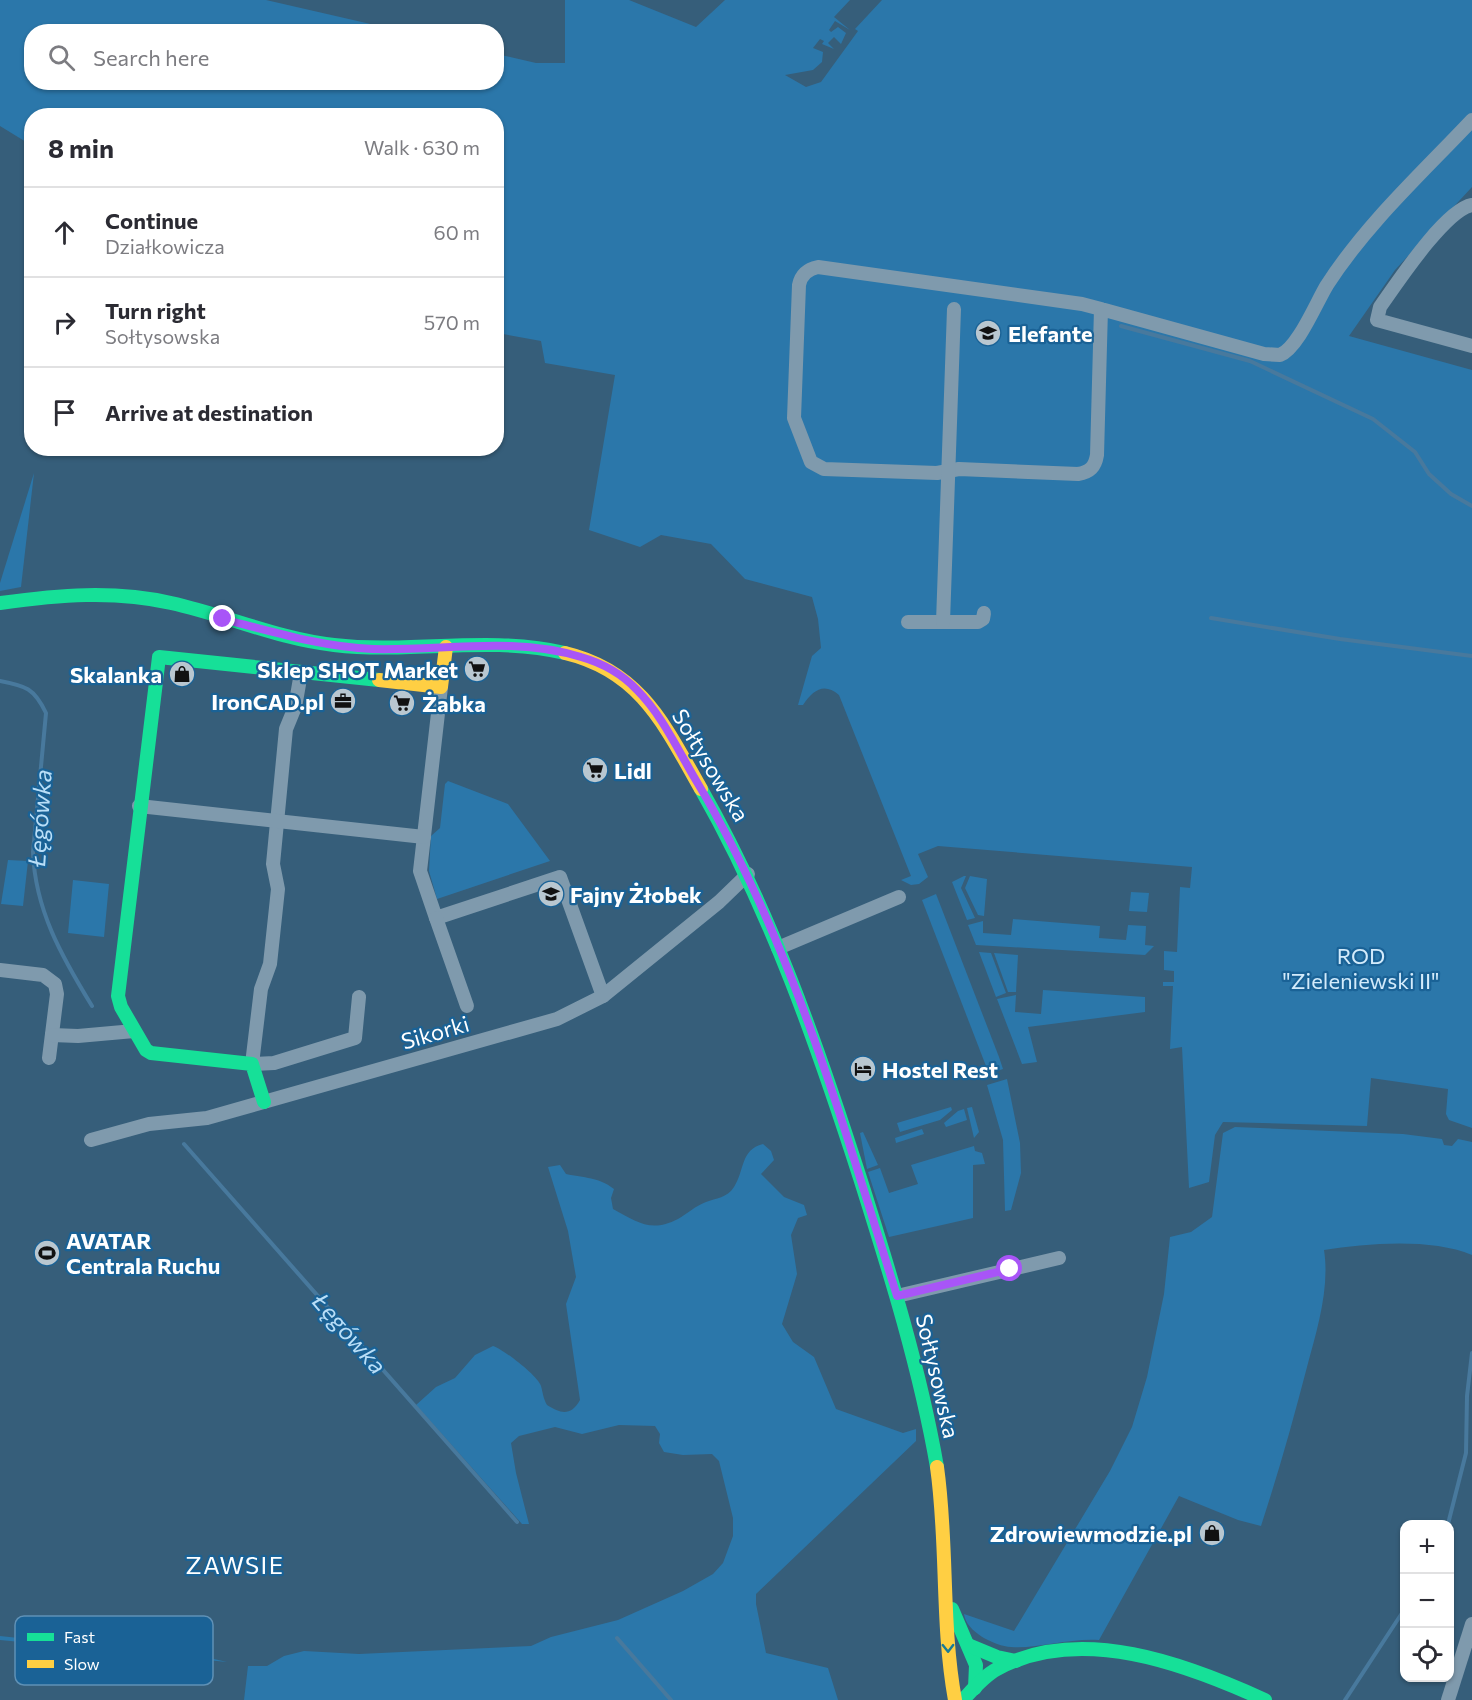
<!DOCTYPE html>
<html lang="en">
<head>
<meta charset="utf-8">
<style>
	body { margin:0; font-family:Commissioner,sans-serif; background:#f7f7f7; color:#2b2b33 }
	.controls { position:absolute; right:18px; bottom:18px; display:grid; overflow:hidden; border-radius:12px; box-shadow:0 2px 4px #0004 }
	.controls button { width:54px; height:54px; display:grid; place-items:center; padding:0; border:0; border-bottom:2px solid #e1e1e2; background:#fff; color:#2b2b33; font:30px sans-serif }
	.stop { position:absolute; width:18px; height:18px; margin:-14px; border:4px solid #a855f7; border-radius:50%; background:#fff }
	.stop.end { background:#a855f7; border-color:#fff; box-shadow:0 2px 6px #0008 }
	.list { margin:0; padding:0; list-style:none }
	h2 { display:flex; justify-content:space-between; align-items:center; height:78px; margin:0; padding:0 24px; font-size:26px }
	h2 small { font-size:20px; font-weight:400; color:#7c7c81 }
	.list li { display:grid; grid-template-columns:39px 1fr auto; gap:18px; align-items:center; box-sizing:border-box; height:90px; padding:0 24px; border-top:2px solid #e1e1e2 }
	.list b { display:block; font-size:22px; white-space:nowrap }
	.list p { margin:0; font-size:20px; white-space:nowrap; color:#7c7c81 }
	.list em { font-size:20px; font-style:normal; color:#7c7c81 }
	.icon { flex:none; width:33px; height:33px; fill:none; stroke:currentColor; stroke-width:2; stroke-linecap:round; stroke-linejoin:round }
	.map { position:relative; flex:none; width:1472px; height:1700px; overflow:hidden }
	.search { position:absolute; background:#fff; box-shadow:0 2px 4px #0004; left:24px; top:24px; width:480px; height:66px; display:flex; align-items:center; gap:15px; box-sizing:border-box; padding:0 21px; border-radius:24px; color:#7c7c81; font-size:22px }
	.panel { position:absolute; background:#fff; box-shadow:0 2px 4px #0004; left:24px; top:108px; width:480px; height:348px; border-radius:24px }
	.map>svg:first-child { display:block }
	.green { fill:#2b77aa }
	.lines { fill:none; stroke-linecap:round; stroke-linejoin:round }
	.stream { stroke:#48799d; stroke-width:4 }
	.street { stroke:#7f9aad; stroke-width:14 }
	.fast { stroke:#16e098; stroke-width:14 }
	.slow { stroke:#ffcf43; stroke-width:14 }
	.oneway { stroke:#197b96 }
	.route { stroke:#a855f7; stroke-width:8 }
	.labels { text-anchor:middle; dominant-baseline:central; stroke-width:4.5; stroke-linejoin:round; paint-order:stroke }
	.poi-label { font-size:22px; font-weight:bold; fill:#fff; stroke:#1a6296; text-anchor:start }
	.street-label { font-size:22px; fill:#fff; stroke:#1a6296 }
	.park-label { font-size:22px; fill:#d3ebfb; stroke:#1a6296 }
	.water-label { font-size:24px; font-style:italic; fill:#b9def7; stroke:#1a6296 }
	.neighbourhood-label { font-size:24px; letter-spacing:1.5px; fill:#fff; stroke:#1a6296 }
	.key { fill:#1a6296; stroke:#5f91b6; stroke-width:1.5 }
	.key-label { font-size:16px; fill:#fff }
</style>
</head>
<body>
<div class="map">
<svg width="1472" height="1700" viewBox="0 0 1472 1700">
	<rect width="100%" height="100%" fill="#365e7a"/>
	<g class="green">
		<path d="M 0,0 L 266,0 L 401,31 L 32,32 L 32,82 L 496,82 L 497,54 L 536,63 L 565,63 L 565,0 L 629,0 L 696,27 L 725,0 L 850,0 L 834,17 L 850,30 L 835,21 L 829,30 L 831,32 L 838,27 L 846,33 L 841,44 L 834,37 L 828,43 L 834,49 L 822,44 L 824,41 L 820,39 L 813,48 L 823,52 L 822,62 L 813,70 L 785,75 L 806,87 L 821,82 L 858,31 L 855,29 L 882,0 L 1472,0 L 1472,187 L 1395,270 L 1349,336 L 1472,370 L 1472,1128 L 1449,1120 L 1446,1114 L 1448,1089 L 1371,1078 L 1367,1126 L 1223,1122 L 1215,1135 L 1209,1182 L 1189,1188 L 1182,1047 L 1170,1049 L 1173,986 L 1163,986 L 1163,982 L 1174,982 L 1174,971 L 1164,970 L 1164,951 L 1177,952 L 1180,887 L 1190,888 L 1192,867 L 938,846 L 918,854 L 928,877 L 919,884 L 911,885 L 901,880 L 911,876 L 839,695 C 824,682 813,690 803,705 L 798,705 L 812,656 L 821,648 L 818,619 L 812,597 L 745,579 L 711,544 L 661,535 L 640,547 L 589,530 L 615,375 L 545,363 L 541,341 L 497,333 L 496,116 L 32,116 L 31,145 L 0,126 Z"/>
		<polygon points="34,473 21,587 0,591 0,583"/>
		<polygon points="448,781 508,804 550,861 437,899 429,871 431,836 440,828 445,784"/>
		<polygon points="8,860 28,861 23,906 1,904"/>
		<polygon points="964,876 966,876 961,888 975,918 967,920 952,882"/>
		<polygon points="970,876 987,879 984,916 978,915 965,888"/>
		<polygon points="73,880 109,884 104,937 68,933"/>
		<polygon points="1131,892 1149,893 1147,912 1129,911"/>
		<polygon points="936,894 999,1057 1003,1069 994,1072 986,1066 922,900"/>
		<polygon points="1013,919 1100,926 1099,938 1126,940 1128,925 1146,926 1145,945 1154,946 1145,955 976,945 968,925 983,921 983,933 1011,935"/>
		<polygon points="979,952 991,953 1006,993 996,997"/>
		<polygon points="994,953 1018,955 1016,992 1008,992"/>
		<polygon points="1043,990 1145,997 1145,1012 1028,1027 1037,1062 1022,1064 997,999 1016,995 1015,1012 1041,1014"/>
		<polygon points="1007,1079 1020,1143 1021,1173 1011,1210 1005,1211 1003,1140 987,1085"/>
		<polygon points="951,1107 952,1110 940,1120 900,1132 897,1123"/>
		<polygon points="972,1107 979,1132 974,1138 967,1108"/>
		<polygon points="964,1109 967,1120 946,1127 944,1123 958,1111"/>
		<path d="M 1235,1127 L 1403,1134 L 1442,1139 L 1444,1145 L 1452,1146 L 1458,1139 L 1472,1142 L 1472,1255 C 1432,1238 1368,1243 1324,1250 C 1330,1288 1317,1330 1307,1367 C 1293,1421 1278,1474 1261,1526 L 1238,1520 L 1179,1496 L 1099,1640 C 1069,1638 1038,1649 1011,1647 C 995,1646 966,1632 964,1614 L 1014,1631 L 1110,1471 L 1132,1427 L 1147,1377 L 1164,1294 L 1170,1237 L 1191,1232 L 1212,1217 L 1223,1133 Z"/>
		<polygon points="922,1129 924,1134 896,1143 895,1138"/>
		<polygon points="863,1132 878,1165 867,1169 860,1133"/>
		<path d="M 763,1144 L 771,1151 L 774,1160 L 761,1174 L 784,1197 L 804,1205 L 807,1215 L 798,1218 L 791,1235 L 797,1274 L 782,1324 L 793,1342 L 814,1357 L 836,1409 L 903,1433 L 916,1429 L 916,1441 L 756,1594 L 756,1604 L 766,1653 L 828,1668 L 838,1700 L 244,1700 L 248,1666 L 267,1666 L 284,1656 L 304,1651 L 359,1654 L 531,1646 L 551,1637 L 618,1620 L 683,1591 L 713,1574 L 723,1563 L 733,1536 L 733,1518 L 719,1461 L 712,1454 L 683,1455 L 664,1452 L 659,1443 L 660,1434 L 655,1426 L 619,1425 L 582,1434 L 555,1427 L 519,1436 L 511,1443 L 516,1473 L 529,1524 L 522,1524 L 416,1405 L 436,1387 L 455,1378 L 475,1355 L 493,1346 C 503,1349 538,1376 541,1386 C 543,1393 543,1398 547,1405 C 561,1414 571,1416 580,1400 L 566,1304 L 576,1277 L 568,1231 L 548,1167 L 560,1165 L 566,1174 C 584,1178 599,1177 614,1189 L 611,1198 L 613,1209 C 637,1222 651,1233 678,1219 C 687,1214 695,1206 706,1202 C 716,1198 727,1198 734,1187 C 745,1170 740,1150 763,1144 Z"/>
		<polygon points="974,1146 975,1151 982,1153 985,1164 973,1165 973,1218 889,1237 868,1172 880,1168 889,1193 918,1184 911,1165"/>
		<polygon points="0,1636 214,1659 227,1662 0,1640"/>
	</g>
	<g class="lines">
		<g class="stream">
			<polyline points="1121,326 1250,361 1373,419 1415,452 1429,474 1451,494 1472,506"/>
			<polyline points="1211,618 1340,639 1472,656"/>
			<path d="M 0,681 C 26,686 34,688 46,713 L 33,852 C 35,910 62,957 92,1006"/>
			<polyline points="184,1144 517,1522"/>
			<polyline points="1448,1524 1466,1453 1467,1396 1472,1353"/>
			<polyline points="617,1638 671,1700"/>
			<polyline points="1345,1700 1404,1610"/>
		</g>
		<g class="street">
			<path d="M 1472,205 C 1445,210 1397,283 1380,307 L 1377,320 L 1472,346"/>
			<path d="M 1101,309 L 1097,455 C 1095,467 1090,472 1078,474 L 959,469 L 937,473 L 824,469 L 811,462 L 794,418 L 799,285 C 801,275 808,269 818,267 L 1082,304 L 1101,309 L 1264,354 L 1280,355 C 1298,348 1316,303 1327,285 C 1367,223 1422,173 1472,120"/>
			<polyline points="908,622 978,622 983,619 984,613"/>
			<polyline points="943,622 954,309"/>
			<polyline points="301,673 295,707 286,729 273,864 278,889 270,964 261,989 252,1064 274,1063 355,1038 359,997"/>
			<polyline points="441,687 420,871 436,918 560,877 603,996"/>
			<polyline points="139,806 424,837"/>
			<polyline points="436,918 467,1006"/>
			<polyline points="778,948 899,897"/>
			<polyline points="0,970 43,975 55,984 57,994 49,1058"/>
			<polyline points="52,1035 78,1036 134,1031"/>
			<polyline points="91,1140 149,1124 207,1118 557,1019 603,996 719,902 748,874"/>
			<polyline points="897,1296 1059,1258"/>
			<polyline points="1448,1700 1472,1624"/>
		</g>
		<g class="fast">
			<path d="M 0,603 C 58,595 114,590 171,603 C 226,615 278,639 334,645 C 410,654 489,635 565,653"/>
			<path d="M 701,789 C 771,912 817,1044 860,1178 C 890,1273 920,1369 937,1467"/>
			<polyline points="264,1102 252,1064 151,1053 146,1050 121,1007 118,996 159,657 379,680"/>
			<polyline points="952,1609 976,1665 975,1688"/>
			<polyline points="968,1645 997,1657 1016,1661"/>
			<path d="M 963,1700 C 973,1689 984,1676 997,1669 C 1081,1624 1186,1664 1265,1700"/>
		</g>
		<g class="slow">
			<path d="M 565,653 C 641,671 665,726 701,789"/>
			<polyline points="379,680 441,687 446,647"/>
			<path d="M 937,1467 C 948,1544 941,1623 955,1700"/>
		</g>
	</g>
	<defs><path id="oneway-chevron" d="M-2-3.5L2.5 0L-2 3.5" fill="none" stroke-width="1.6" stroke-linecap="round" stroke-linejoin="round" transform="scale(1.5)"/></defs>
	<use class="oneway" href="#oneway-chevron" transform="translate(948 1648) rotate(89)"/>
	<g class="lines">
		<path class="route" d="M 223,619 C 273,632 322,647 373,649 C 442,651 514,636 581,657 C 602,663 622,674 637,690 C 661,714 677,748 694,777 C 791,937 841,1119 897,1296 L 1010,1269"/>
	</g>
	<defs>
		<g id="school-disc" transform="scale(1.35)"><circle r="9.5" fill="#b9c7d0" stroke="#1a6296"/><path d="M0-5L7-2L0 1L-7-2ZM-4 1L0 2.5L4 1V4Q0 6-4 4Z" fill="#111"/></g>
		<g id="supermarket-disc" transform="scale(1.35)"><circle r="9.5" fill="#b9c7d0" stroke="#1a6296"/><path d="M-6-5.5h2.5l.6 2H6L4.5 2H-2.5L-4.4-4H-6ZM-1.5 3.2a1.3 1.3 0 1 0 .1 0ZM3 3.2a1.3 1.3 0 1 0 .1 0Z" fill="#111"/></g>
		<g id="shop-disc" transform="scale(1.35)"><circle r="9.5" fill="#b9c7d0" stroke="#1a6296"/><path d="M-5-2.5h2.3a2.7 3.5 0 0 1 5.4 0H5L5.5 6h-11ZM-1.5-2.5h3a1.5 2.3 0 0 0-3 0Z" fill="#111"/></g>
		<g id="office-disc" transform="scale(1.35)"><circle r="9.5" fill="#b9c7d0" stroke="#1a6296"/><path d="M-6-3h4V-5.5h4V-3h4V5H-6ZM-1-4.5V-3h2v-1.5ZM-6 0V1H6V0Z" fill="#111"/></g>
		<g id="hotel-disc" transform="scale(1.35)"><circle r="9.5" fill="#b9c7d0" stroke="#1a6296"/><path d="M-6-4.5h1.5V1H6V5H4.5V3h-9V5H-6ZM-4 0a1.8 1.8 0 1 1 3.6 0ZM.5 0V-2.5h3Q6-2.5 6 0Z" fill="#111"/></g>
		<g id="stadium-disc" transform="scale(1.35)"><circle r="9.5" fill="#b9c7d0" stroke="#1a6296"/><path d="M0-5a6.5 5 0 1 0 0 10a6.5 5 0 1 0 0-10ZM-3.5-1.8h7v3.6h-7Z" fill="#111"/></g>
	</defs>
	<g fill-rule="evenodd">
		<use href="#school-disc" x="988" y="333"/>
		<use href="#supermarket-disc" x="477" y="669"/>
		<use href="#shop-disc" x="182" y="674"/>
		<use href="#office-disc" x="343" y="701"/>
		<use href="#supermarket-disc" x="402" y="703"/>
		<use href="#supermarket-disc" x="595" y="770"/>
		<use href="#school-disc" x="551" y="894"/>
		<use href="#hotel-disc" x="863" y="1069"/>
		<use href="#stadium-disc" x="47" y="1253"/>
		<use href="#shop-disc" x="1212" y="1533"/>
	</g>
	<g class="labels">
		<g class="poi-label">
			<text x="1008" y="333">Elefante</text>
			<text x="458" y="669" text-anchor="end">Sklep SHOT Market</text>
			<text x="162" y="674" text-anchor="end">Skalanka</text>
			<text x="324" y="701" text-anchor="end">IronCAD.pl</text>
			<text x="422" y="703">Żabka</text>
			<text x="614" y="770">Lidl</text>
			<text x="570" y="894">Fajny Żłobek</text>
			<text x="882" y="1069">Hostel Rest</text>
			<text x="66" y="1240">AVATAR<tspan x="66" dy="25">Centrala Ruchu</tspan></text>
			<text x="1192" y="1533" text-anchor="end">Zdrowiewmodzie.pl</text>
		</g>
		<g class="street-label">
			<text transform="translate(711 765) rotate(59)">Sołtysowska</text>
			<text transform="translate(435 1032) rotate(-16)">Sikorki</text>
			<text transform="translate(938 1376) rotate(77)">Sołtysowska</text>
		</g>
		<g class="park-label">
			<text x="1361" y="955">ROD<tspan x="1361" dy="25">"Zieleniewski II"</tspan></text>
		</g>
		<g class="water-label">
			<text transform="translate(39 818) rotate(-86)">Łęgówka</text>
			<text transform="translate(350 1333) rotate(49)">Łęgówka</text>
		</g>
		<g class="neighbourhood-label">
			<text x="235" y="1564">ZAWSIE</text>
		</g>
	</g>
	<rect x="15" y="1616" width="198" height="69" rx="9" class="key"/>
	<rect x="27" y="1633" width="27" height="8" fill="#16e098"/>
	<rect x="27" y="1660" width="27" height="8" fill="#ffcf43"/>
	<g class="key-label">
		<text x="64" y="1643">Fast</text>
		<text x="64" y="1670">Slow</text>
	</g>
</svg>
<div class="controls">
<button>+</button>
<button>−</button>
<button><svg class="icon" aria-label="locate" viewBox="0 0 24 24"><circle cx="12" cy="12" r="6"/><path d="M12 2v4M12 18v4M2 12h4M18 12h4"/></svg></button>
</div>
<div class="stop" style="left:1010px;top:1269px"></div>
<div class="stop end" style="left:223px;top:619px"></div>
<div class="search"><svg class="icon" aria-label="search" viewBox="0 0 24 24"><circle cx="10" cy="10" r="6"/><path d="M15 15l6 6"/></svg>Search here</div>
<section class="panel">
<h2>8 min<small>Walk · 630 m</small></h2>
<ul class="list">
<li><svg class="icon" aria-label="ahead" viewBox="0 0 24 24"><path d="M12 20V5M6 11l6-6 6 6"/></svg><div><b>Continue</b><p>Działkowicza</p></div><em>60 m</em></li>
<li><svg class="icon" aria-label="right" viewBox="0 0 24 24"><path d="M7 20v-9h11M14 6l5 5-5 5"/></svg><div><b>Turn right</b><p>Sołtysowska</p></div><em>570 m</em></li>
<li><svg class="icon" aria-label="arrive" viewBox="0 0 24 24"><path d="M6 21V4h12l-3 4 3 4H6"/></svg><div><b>Arrive at destination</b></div></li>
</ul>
</section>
</div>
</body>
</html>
